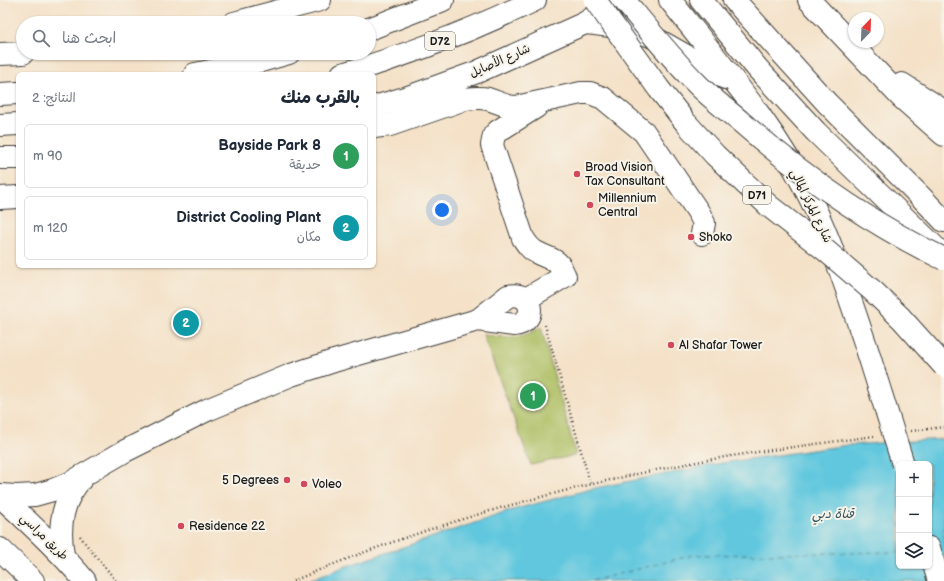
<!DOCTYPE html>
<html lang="ar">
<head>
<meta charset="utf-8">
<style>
	body { margin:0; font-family:"Balsamiq Sans","Playpen Sans Arabic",sans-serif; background:#f6f6f7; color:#1f2937; direction:rtl }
	.controls { position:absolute; right:12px; bottom:12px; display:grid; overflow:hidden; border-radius:6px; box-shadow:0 1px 3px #0004 }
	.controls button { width:36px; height:36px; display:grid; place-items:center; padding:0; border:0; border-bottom:1px solid #e0e1e3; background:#fff; color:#1f2937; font:20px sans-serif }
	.compass { position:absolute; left:848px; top:12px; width:36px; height:36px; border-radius:50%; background:#fff; box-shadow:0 1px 3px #0004; rotate:23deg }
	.you { position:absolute; left:442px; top:210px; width:14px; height:14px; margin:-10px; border:3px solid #fff; border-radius:50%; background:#1a73e8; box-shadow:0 0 0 6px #1a73e833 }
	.badge { display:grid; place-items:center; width:26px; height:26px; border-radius:50%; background:#0b8043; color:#fff; font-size:13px; font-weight:700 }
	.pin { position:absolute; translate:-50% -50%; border:2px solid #fff; box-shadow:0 1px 4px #0006 }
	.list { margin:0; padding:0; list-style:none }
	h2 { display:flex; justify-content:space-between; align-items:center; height:52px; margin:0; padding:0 16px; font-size:17px }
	h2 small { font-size:13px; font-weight:400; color:#747a83 }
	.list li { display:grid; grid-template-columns:26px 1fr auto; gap:12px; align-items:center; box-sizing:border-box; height:64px; margin:0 8px 8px; padding:0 8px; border:1px solid #e0e1e3; border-radius:6px }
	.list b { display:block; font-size:15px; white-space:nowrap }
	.list p { margin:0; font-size:13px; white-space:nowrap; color:#747a83 }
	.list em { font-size:13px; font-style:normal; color:#747a83 }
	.icon { flex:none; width:22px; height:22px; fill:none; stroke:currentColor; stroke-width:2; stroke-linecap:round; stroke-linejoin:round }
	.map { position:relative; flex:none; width:944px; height:581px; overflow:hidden; direction:ltr }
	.search { position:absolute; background:#fff; box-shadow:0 1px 3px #0004; left:16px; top:16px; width:360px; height:44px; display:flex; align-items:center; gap:10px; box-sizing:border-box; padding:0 14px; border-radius:22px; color:#747a83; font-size:15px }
	.panel { position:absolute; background:#fff; box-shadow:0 1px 3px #0004; left:16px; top:72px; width:360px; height:196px; border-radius:6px; direction:rtl }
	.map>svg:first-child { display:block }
	.green { fill:#acbd60; stroke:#646c3e }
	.water { fill:#60c7de; stroke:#3e727d; fill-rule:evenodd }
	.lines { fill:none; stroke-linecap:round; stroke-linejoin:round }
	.ferry { stroke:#345860; stroke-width:1; stroke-dasharray:5 4; stroke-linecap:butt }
	.minor-casing { stroke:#3c3a36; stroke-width:24 }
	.major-casing { stroke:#3c3a36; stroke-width:24 }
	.highway-casing { stroke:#3c3a36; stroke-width:24 }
	.path { stroke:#3c3a36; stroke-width:2.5; stroke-dasharray:1 3; stroke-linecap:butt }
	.minor { stroke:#fff; stroke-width:22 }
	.major { stroke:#fff; stroke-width:22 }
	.highway { stroke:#fff; stroke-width:22 }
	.major-bridge-casing { stroke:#3c3a36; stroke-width:24; stroke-linecap:butt }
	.highway-bridge-casing { stroke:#3c3a36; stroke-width:24; stroke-linecap:butt }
	.major-bridge { stroke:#fff; stroke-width:22 }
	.highway-bridge { stroke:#fff; stroke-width:22 }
	.poi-dot { fill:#d1495b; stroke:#f7f3e8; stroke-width:1.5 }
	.labels { text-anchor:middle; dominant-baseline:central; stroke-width:4; stroke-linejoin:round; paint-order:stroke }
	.shield { fill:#f7f3e8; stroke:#5e5c59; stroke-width:1 }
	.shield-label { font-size:11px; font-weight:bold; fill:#1c1c1c }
	.street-label { font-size:12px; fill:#1c1c1c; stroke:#f7f3e8 }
	.poi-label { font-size:12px; fill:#1c1c1c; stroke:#f7f3e8; text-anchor:start }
	.water-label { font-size:13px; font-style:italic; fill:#345860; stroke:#f7f3e8 }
</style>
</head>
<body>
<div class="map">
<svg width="944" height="581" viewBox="0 0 944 581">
	<rect width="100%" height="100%" fill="#f7f3e8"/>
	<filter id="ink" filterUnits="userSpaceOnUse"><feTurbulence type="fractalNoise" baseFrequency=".025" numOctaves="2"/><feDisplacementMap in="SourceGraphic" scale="8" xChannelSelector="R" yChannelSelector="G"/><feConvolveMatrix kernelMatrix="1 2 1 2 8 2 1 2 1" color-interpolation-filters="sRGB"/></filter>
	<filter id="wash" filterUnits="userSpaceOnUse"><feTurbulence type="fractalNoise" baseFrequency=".012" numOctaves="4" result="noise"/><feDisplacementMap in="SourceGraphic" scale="16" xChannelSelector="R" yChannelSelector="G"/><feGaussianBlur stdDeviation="0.9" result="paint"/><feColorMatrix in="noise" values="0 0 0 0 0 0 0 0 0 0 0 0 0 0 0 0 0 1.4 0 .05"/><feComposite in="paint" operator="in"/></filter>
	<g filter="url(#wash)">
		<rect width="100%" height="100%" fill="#f4e1c7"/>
		<path class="green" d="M 541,327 L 576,455 L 531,465 L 483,335 C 507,337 519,341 541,327 Z"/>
		<path class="water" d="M 944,439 L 944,581 L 308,581 L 344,567 L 516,509 L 595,488 L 722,463 L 848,445 ZM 899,464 L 929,464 L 929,566 L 899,566 Z"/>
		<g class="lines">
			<polyline class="ferry" points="592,581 693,555 899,552"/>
		</g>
	</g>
	<g filter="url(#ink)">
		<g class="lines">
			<g class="minor-casing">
				<g id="minor">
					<polyline points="234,23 320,0"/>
					<polyline points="0,54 23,53"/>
					<polyline points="374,107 408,97 477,72 585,23 620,0"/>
					<path d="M 536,107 L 498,131 L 494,135 L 492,145 L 523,238 C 527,244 530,249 536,252 C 550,260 560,258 564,276"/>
					<path d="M 374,127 L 390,125 L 465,99 C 473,98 480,97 488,99 C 498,102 506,107 516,107 L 581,93 L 590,93 L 603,98 L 644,132 L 699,213 L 704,223 L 702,234"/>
					<polyline points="0,158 18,158"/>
					<polyline points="0,198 18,197"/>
					<polyline points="526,299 565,276"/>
					<path d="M 0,495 L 17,496 L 35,495 L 53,490 L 70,483 L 125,451 L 207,410 L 291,375 L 334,361 L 478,320 L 514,325 C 538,323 534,290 508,296 L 478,320"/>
					<path d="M 63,555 C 58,525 62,499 83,477"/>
				</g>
			</g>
			<g class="major-casing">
				<g id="major">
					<path d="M 670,0 C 720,64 774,125 810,198 C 833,245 849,296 866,346"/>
					<polyline points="701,0 758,69 816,132 944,256"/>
					<polyline points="734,0 827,103 923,199 944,221"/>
					<path d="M 585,23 C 607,25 630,28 651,36 L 725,78"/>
					<polyline points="369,29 443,0"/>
					<polyline points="195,74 261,61 289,53"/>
					<path d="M 342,74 C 409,55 473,30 535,0"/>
					<polyline points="0,94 18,93"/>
					<polyline points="0,125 18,124"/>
					<path d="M 0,496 C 30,523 59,550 85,581"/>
					<polyline points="929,548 939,581"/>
					<polyline points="0,549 33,581"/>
				</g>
			</g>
			<g class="highway-casing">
				<g id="highway">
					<polyline points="809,0 901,97 944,135"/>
					<polyline points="902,84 944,111"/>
				</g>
			</g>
			<g class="path">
				<polyline points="545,325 591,486"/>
				<polyline points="911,431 944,427"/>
				<path d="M 80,536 C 91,552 104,565 116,581"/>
				<path d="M 293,581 C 418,527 553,490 686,464 C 748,452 811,445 874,436"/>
			</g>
			<use href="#minor" class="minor"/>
			<use href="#major" class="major"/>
			<use href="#highway" class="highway"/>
			<g class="major-bridge-casing">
				<polyline id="major-bridge" points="866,346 903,464"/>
			</g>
			<g class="highway-bridge-casing">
				<g id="highway-bridge">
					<polyline points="595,0 659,89 686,123 715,155 769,206 824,249 873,291 901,318 944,366"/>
					<path d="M 624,0 C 648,29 671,58 698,85 C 711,98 727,110 741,122 C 803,176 870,224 944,259"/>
				</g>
			</g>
			<use href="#major-bridge" class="major-bridge"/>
			<use href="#highway-bridge" class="highway-bridge"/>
		</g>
	</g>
	<g class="poi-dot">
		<circle cx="577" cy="174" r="4"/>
		<circle cx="590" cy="205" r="4"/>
		<circle cx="691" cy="237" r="4"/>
		<circle cx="671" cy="345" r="4"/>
		<circle cx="287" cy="480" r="4"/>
		<circle cx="304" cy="484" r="4"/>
		<circle cx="181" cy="526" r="4"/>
	</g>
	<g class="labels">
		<g class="shield">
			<rect x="425" y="32" width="30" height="18" rx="3"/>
			<rect x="743" y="186" width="28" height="18" rx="3"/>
		</g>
		<g class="shield-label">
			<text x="440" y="41">D72</text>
			<text x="757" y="195">D71</text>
		</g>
		<g class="street-label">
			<text transform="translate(500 61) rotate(-24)">شارع الأصايل</text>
			<text transform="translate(811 206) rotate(64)">شارع المركز المالي</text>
			<text transform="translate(44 537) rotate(44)">طريق مراسي</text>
		</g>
		<g class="poi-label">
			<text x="585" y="167">Broad Vision<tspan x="585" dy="14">Tax Consultant</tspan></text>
			<text x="598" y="198">Millennium<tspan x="598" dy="14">Central</tspan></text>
			<text x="699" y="237">Shoko</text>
			<text x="679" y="345">Al Shafar Tower</text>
			<text x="279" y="480" text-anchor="end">5 Degrees</text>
			<text x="312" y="484">Voleo</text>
			<text x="189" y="526">Residence 22</text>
		</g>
		<g class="water-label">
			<text x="833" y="514">قناة دبي</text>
		</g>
	</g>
</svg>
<div class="controls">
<button>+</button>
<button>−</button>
<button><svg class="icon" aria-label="layers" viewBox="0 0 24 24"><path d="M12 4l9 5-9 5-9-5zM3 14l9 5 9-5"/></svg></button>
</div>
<svg class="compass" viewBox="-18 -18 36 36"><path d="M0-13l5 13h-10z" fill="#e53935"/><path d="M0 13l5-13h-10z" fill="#747a83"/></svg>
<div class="you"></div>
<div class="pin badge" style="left:533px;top:396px;background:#2e9e5b">1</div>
<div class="pin badge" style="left:186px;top:323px;background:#0f9aa8">2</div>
<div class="search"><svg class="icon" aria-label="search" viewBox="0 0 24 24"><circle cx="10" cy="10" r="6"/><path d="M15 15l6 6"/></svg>ابحث هنا</div>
<section class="panel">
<h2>بالقرب منك<small>النتائج: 2</small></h2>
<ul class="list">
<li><span class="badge" style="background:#2e9e5b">1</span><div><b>Bayside Park 8</b><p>حديقة</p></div><em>90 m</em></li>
<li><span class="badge" style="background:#0f9aa8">2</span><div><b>District Cooling Plant</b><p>مكان</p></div><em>120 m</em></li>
</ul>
</section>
</div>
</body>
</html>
